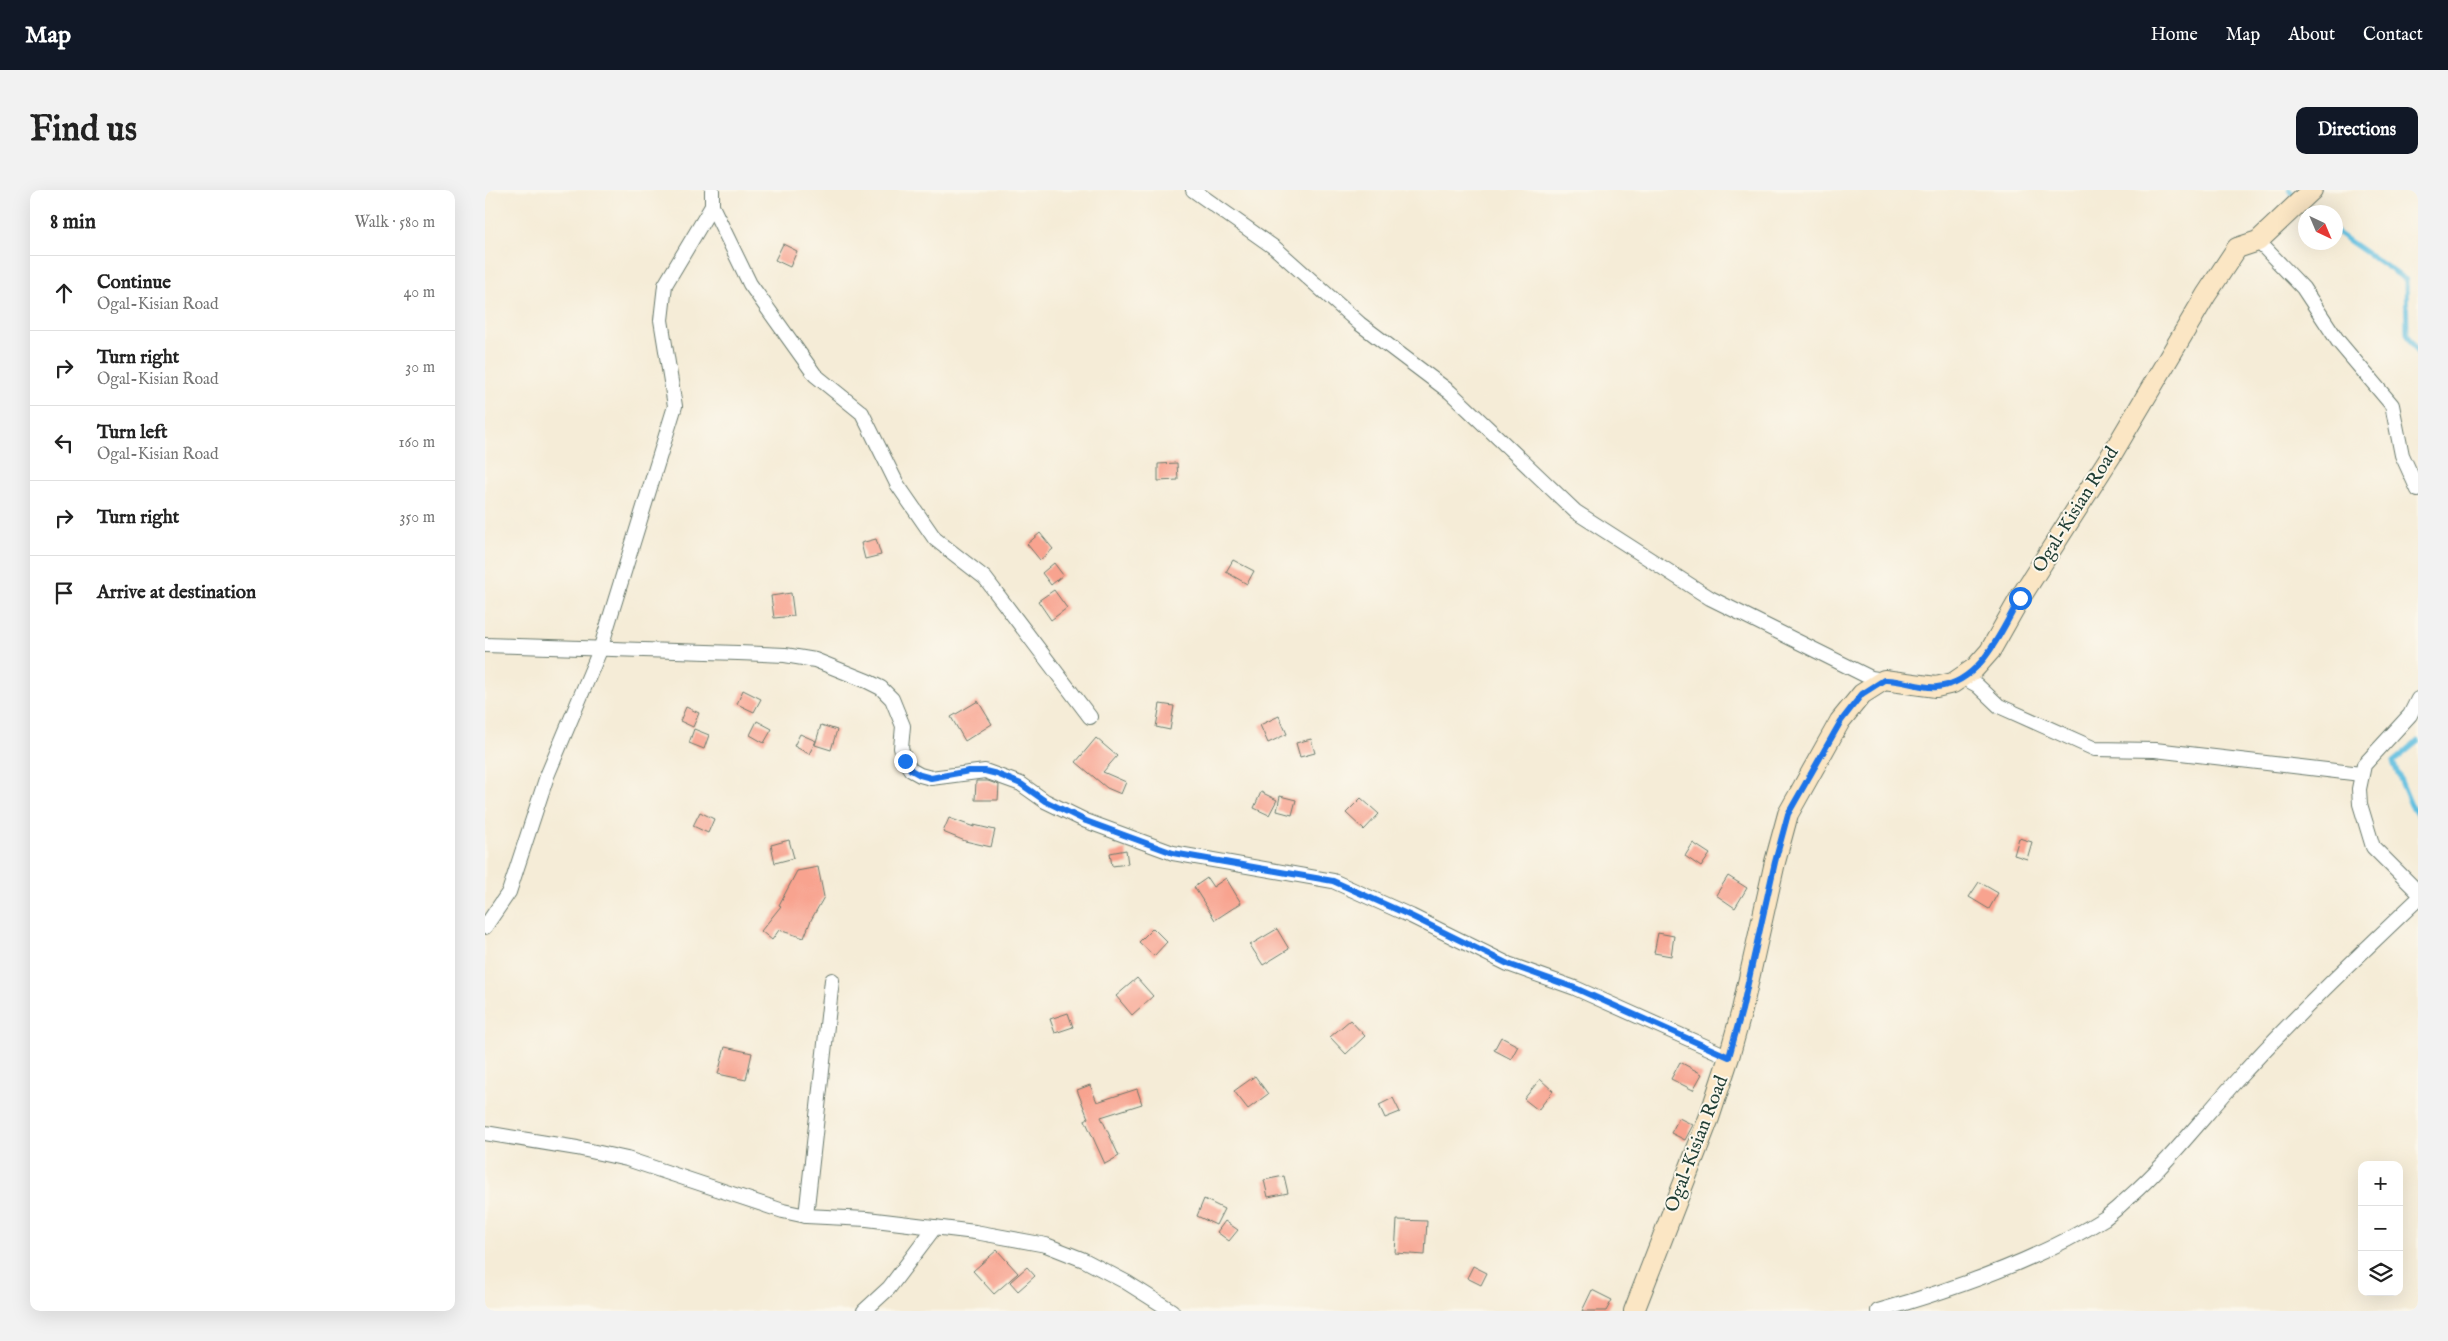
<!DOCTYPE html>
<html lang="en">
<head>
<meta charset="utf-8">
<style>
	body { margin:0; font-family:"IM FELL English",serif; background:#f2f2f2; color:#222 }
	.controls { position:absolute; right:15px; bottom:15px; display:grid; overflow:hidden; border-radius:10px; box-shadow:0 5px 20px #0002 }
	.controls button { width:45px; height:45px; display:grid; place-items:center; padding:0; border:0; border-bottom:1px solid #e0e0e0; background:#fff; color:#222; font:25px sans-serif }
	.compass { position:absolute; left:1813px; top:15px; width:45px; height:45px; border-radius:50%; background:#fff; box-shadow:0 5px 20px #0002; rotate:136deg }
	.stop { position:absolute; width:15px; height:15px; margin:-11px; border:4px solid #1a73e8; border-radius:50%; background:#fff }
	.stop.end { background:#1a73e8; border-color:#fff; box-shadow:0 1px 5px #0008 }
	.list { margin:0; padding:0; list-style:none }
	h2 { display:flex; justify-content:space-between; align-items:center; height:65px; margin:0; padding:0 20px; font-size:21px }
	h2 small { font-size:16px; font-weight:400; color:#767676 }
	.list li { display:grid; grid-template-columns:32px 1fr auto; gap:15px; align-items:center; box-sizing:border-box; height:75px; padding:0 20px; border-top:1px solid #e0e0e0 }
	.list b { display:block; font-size:19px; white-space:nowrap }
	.list p { margin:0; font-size:16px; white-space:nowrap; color:#767676 }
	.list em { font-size:16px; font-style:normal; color:#767676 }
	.icon { flex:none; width:28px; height:28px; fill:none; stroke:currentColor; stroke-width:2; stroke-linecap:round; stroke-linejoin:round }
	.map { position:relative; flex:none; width:1933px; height:1121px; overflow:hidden; border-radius:10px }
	header { display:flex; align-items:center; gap:30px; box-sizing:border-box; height:70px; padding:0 25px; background:#111827; color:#fff }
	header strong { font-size:24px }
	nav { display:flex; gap:28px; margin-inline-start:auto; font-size:18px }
	.intro { display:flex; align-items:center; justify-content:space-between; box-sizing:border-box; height:120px; padding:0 30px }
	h1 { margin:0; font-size:35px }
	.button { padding:12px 22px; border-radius:10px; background:#111827; color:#fff; font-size:18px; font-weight:700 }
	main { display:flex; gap:30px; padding:0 30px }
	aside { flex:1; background:#fff; border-radius:10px; box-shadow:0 5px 20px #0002 }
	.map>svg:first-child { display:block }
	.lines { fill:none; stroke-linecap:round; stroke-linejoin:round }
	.stream { stroke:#62bfe0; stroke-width:5 }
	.building { fill:#f8a38f }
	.minor-casing { stroke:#6a7a6d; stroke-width:16 }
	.secondary-casing { stroke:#6a7a6d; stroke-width:22 }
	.minor { stroke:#fff; stroke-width:14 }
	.secondary { stroke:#fbe6c4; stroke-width:20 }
	.route { stroke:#1a73e8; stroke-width:6 }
	.labels { text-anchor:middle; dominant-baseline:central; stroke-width:4; stroke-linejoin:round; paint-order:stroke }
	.street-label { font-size:19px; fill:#1f3d34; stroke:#fbf7ec }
</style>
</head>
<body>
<header>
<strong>Map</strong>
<nav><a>Home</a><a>Map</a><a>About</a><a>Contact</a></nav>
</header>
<div class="intro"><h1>Find us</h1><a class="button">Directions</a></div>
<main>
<aside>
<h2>8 min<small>Walk · 580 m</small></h2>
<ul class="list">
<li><svg class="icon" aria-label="ahead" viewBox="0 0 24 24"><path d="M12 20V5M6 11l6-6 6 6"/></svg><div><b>Continue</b><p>Ogal-Kisian Road</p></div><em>40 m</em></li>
<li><svg class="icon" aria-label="right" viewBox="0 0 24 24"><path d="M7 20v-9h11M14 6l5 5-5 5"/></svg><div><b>Turn right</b><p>Ogal-Kisian Road</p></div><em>30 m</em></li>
<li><svg class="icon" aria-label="left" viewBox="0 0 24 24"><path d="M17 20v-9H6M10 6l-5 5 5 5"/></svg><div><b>Turn left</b><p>Ogal-Kisian Road</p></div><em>160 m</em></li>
<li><svg class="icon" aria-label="right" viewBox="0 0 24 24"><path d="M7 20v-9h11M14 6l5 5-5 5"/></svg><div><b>Turn right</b></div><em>350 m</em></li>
<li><svg class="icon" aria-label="arrive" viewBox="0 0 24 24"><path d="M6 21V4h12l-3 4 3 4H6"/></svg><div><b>Arrive at destination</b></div></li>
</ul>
</aside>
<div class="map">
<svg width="1933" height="1121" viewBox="0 0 1933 1121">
	<rect width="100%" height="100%" fill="#fbf7ec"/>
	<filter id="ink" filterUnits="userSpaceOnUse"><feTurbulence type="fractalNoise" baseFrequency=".02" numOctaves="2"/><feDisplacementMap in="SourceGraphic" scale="10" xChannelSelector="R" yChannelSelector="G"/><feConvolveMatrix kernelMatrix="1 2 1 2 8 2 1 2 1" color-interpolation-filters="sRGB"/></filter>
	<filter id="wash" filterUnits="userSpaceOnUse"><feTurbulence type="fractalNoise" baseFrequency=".0096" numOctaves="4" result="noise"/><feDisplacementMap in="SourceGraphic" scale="20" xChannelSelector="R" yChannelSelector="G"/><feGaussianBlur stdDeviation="1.12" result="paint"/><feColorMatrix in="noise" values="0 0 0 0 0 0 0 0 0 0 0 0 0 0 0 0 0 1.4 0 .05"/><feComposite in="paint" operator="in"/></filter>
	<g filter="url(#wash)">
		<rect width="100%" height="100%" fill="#f5ecd7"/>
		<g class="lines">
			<g class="stream">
				<polyline points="1804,0 1812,8"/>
				<polyline points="1818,14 1826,22"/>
				<polyline points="1850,41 1921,90 1922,143 1933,164"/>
				<polyline points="1933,551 1908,572 1926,615 1933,625"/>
			</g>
		</g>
		<g id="blocks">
			<g class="building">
				<polygon points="298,54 312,61 305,77 290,70"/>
				<polygon points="692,273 693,290 673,291 673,274"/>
				<polygon points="555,343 568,359 555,370 542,354"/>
				<polygon points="391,349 396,365 380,369 376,353"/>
				<polygon points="748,370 769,381 762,394 741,382"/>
				<polygon points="569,373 578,385 566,395 557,383"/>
				<polygon points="569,400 582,418 566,430 553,411"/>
				<polygon points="306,403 309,426 289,428 286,406"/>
				<polygon points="258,500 276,509 269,522 252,514"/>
				<polygon points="493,511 507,534 480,551 466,527"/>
				<polygon points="675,514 689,516 685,540 671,537"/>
				<polygon points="201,517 214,523 208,537 195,531"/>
				<polygon points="794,526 802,544 783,553 775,535"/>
				<polygon points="272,531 287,539 279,553 265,545"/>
				<polygon points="336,535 352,540 346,560 330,555"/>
				<polygon points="209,539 224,545 219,559 204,553"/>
				<polygon points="315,544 331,551 324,564 309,556"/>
				<polygon points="611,548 632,566 618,582 641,592 636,604 622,598 591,572"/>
				<polygon points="826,549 830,563 815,567 811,553"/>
				<polygon points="491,591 503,591 514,595 513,610 490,610"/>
				<polygon points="776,602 792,610 784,625 769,618"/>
				<polygon points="795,606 811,610 807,625 792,621"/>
				<polygon points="876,608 894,624 879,640 861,623"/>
				<polygon points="215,622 229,629 223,643 208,636"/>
				<polygon points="464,628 489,637 489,635 510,640 506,657 480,651 458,642"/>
				<polygon points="1534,648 1547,652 1542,669 1529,665"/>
				<polygon points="304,650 309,668 290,673 286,655"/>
				<polygon points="1208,653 1225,664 1216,677 1200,666"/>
				<polygon points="641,660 643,674 627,676 625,663"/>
				<polygon points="333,677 339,707 326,730 319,748 294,740 287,750 276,741 296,716 294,715 312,681"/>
				<polygon points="1243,686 1262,698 1250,718 1231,705"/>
				<polygon points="722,688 728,697 741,688 756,713 730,730 709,697"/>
				<polygon points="1494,692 1513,703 1504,719 1484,707"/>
				<polygon points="668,738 682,752 669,766 654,752"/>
				<polygon points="792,739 804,759 778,775 765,755"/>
				<polygon points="1173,743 1189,746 1186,766 1169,763"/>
				<polygon points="652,788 668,806 647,825 631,806"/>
				<polygon points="583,823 588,837 570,843 565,829"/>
				<polygon points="865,830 880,846 861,864 845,847"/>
				<polygon points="1016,847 1033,856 1026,869 1009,860"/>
				<polygon points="240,857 267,863 261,890 233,884"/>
				<polygon points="1195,872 1217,884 1208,900 1186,889"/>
				<polygon points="770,886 783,904 763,919 749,901"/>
				<polygon points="1055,889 1068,901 1053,920 1039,909"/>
				<polygon points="605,895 612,912 652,899 657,914 616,927 634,966 620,974 600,930 603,928 592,900"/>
				<polygon points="908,908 915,922 900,928 894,915"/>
				<polygon points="1194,928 1208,935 1200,950 1186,943"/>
				<polygon points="799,986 803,1003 783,1007 779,990"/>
				<polygon points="719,1009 739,1019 731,1035 712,1026"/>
				<polygon points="912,1030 942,1031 940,1065 910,1063"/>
				<polygon points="740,1031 753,1040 744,1051 732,1042"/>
				<polygon points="512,1060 533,1083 509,1104 488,1081"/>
				<polygon points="988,1076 1002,1083 996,1095 982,1088"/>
				<polygon points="542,1077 550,1086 533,1101 525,1092"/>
				<polygon points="1107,1100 1127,1110 1121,1121 1097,1121"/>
			</g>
		</g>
	</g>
	<g filter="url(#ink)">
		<use href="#blocks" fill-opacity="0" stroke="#6a7a6d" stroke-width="1"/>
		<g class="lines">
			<g class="minor-casing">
				<g id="minor">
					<polyline points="227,0 227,16 265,94 330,185 377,223 412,294 450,349 500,388 605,527"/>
					<polyline points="708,0 790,58 875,134 965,202 1091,322 1225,408 1386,488 1399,490"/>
					<polyline points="1773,51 1818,98 1853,151 1907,215 1917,265 1933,300"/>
					<polyline points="0,455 253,463 300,465 330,470 382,491 396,498 407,509 418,536 416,558 420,571 426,580 435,585 446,588 500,581 536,594 560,611 601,631 688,663 848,691 926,726 1023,774 1090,798 1244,867"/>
					<polyline points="1477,487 1492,495 1514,516 1610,559 1670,560 1876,584"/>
					<polyline points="1933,509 1925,525 1879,575 1874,599 1875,614 1888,657 1933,702"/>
					<polyline points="0,737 24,702 62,586 115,460 190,216 176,130 180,95 227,16"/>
					<polyline points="0,943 92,958 142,969 298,1021 321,1026 382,1029 490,1042 561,1055 599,1070 641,1092 687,1121"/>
					<polyline points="321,1026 347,790"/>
					<polyline points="379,1121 404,1098 450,1037"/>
					<path d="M 1393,1121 C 1467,1100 1555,1069 1620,1028 C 1628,1022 1636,1015 1643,1008 C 1683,973 1715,931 1751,891 C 1809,827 1871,768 1933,709"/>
				</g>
			</g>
			<g class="secondary-casing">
				<polyline id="secondary" points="1149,1121 1224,928 1244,867 1257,820 1290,672 1303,624 1355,531 1377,504 1399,490 1451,497 1468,493 1490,478 1505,461 1535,408 1627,264 1721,105 1752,58 1773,51 1827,0"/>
			</g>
			<use href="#minor" class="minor"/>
			<use href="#secondary" class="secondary"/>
		</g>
	</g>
	<g class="lines" filter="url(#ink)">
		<path class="route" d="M 420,571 L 426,580 L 435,585 L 446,588 L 484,581 L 500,581 L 512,584 L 536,594 L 560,611 L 601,631 L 688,663 L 848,691 L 926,726 L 1023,774 L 1090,798 L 1244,867 L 1257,820 L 1290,672 L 1303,624 L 1356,531 L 1377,504 L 1399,490 C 1417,489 1435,499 1452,497 C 1496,493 1516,441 1535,408"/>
	</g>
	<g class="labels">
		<g class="street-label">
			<text transform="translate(1591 320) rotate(-58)">Ogal-Kisian Road</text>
			<text transform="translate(1212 954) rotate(-69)">Ogal-Kisian Road</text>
		</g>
	</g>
</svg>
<div class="controls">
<button>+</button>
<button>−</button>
<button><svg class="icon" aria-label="layers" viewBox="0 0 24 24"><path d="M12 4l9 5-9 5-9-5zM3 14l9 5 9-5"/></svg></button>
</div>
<svg class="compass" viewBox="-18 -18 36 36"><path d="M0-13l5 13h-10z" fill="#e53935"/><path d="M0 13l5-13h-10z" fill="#767676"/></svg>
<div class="stop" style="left:1535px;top:408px"></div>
<div class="stop end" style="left:420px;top:571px"></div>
</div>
</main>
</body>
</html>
